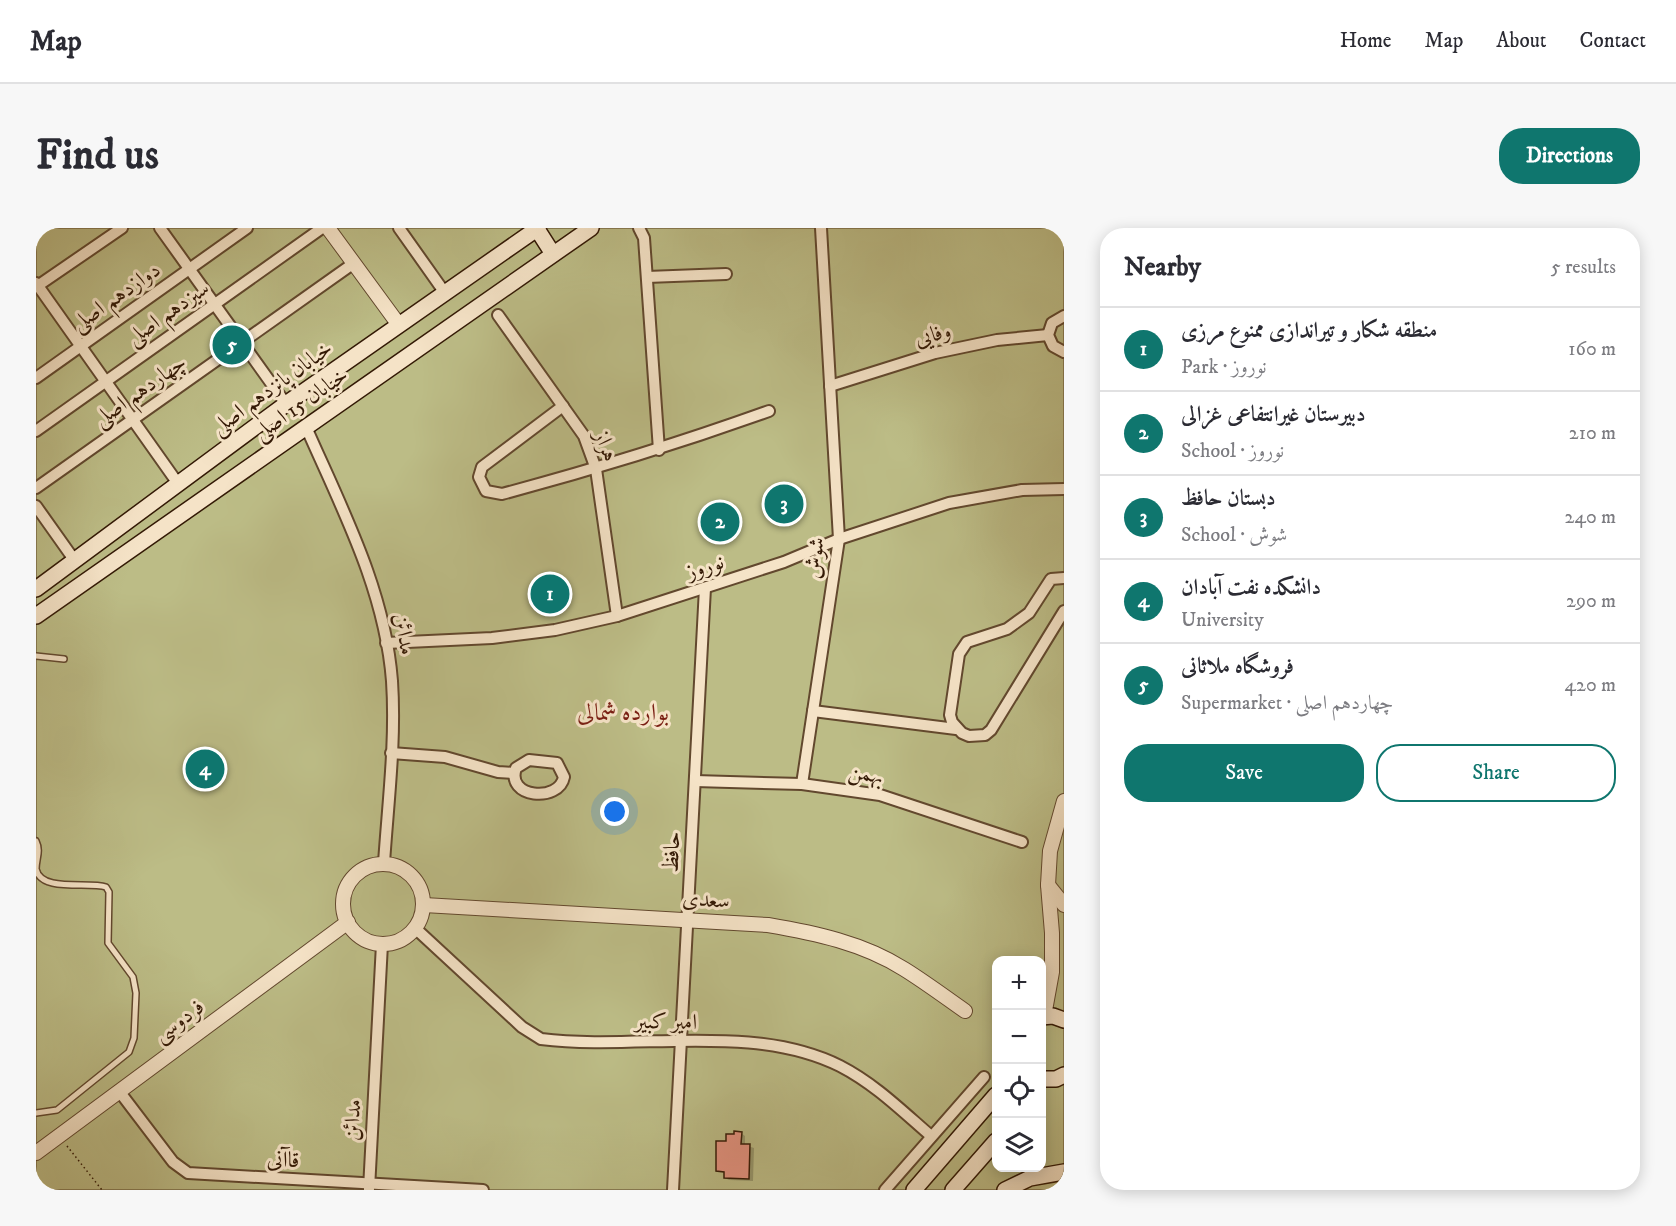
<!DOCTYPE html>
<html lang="en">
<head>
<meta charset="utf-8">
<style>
	body { margin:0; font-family:"IM FELL DW Pica",Amiri,serif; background:#f7f7f7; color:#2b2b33 }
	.controls { position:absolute; right:18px; bottom:18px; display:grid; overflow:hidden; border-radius:12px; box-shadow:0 3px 15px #0003 }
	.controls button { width:54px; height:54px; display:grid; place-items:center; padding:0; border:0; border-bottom:2px solid #e1e1e2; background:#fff; color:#2b2b33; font:30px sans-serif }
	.you { position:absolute; left:579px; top:584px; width:21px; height:21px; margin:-15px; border:4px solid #fff; border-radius:50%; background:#1a73e8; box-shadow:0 0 0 9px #1a73e833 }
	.badge { display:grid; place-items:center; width:39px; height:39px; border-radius:50%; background:#0f766e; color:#fff; font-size:20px; font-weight:700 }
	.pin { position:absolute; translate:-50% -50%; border:3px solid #fff; box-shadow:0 2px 6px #0006 }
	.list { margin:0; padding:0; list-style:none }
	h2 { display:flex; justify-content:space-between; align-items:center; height:78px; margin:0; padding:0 24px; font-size:26px }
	h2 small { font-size:20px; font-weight:400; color:#7c7c81 }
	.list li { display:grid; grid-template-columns:39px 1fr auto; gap:18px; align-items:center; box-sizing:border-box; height:84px; padding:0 24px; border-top:2px solid #e1e1e2 }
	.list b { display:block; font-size:22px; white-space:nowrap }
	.list p { margin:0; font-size:20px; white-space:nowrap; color:#7c7c81 }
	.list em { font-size:20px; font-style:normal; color:#7c7c81 }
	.actions { display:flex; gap:12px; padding:18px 24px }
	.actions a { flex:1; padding:14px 0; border:2px solid #0f766e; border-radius:24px; text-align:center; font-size:21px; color:#0f766e }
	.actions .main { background:#0f766e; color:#fff }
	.icon { flex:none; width:33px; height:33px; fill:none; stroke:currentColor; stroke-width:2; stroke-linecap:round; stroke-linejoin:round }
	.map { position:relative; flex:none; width:1028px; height:962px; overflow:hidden; border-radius:24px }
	header { display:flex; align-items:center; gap:36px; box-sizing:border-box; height:84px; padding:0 30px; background:#fff; border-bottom:2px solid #e1e1e2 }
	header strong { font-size:28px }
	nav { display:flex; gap:33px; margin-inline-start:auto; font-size:21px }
	.intro { display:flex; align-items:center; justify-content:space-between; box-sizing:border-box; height:144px; padding:0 36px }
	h1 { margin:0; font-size:42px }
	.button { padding:15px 27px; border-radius:24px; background:#0f766e; color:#fff; font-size:21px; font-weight:700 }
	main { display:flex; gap:36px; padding:0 36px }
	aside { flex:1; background:#fff; border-radius:24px; box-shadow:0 3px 15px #0003 }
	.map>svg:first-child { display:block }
	.green { fill:#bcbc86; stroke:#786a46; stroke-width:1.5; fill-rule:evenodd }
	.shadow { fill:#0003 }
	.building { fill:#e59381; stroke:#331905; stroke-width:1.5 }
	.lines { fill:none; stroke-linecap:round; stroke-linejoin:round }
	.service-casing { stroke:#62482e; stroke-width:8 }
	.minor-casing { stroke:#62482e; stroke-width:14 }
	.tertiary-casing { stroke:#62482e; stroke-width:16 }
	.secondary-casing { stroke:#331905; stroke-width:18 }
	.path { stroke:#331905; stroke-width:1.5; stroke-dasharray:1.5 3; stroke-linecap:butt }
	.service { stroke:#f5e3c7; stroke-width:5 }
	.minor { stroke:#f5e3c7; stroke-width:10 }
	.tertiary { stroke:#f5e3c7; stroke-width:14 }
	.secondary { stroke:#f5e3c7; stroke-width:15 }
	.labels { text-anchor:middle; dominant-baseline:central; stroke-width:6; stroke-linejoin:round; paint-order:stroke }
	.street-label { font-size:22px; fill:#331905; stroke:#f5e3c7 }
	.neighbourhood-label { font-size:24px; fill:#7a1f14; stroke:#f5e3c7 }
</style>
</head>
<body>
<header>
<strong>Map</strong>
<nav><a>Home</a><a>Map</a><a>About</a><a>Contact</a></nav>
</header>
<div class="intro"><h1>Find us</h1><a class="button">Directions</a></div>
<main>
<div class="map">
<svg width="1028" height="962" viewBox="0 0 1028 962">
	<rect width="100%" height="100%" fill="#efd4a9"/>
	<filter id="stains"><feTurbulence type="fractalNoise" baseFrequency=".00333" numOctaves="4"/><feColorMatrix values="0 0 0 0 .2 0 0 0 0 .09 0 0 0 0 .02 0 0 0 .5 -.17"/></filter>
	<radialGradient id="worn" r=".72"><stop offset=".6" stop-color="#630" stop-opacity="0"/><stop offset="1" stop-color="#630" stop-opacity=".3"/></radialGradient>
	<path class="green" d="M 0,0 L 1028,0 L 1028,962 L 0,962 ZM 960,732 L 1005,732 L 1005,940 L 960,940 Z"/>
	<polygon class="shadow" points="705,905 709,908 709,917 718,920 717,953 693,952 689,950 689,945 681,942 691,914"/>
	<polygon class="building" points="698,903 706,904 705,916 714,916 713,951 688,950 688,944 680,943 680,913 690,913 690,906 698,906"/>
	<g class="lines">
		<g class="service-casing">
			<g id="service">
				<polyline points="0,428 28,431"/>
				<path d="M 0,613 C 5,623 0,631 0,641 C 5,665 53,653 70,659 L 73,664 L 72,715 L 97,749 L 100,765 L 98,810 L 93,824 L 21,882 L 0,885"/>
			</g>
		</g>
		<g class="minor-casing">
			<g id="minor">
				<polyline points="124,0 250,176"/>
				<polyline points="363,0 409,65"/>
				<polyline points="603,0 608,10 623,222"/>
				<polyline points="611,49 690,46"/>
				<polyline points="0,55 143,257"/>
				<polyline points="0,59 86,0"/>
				<polyline points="462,87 548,208 560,241 581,388"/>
				<polyline points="1028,88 1016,95 1012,107 1017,118 1028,124"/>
				<polyline points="0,150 211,0"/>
				<polyline points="794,158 899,125 961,112 1012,107"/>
				<path d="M 527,178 L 446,239 L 443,249 L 450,263 L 466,266 C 556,242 644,215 733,183"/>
				<path d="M 270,199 C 306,281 349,362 356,453 C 360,513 352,575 348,635"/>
				<polyline points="0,203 286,0"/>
				<polyline points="0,260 318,35"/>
				<polyline points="0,278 39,333"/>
				<polyline points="1028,350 1015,351 993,385 971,401 931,414 923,426 914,487 916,494 926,505 933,508 949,507 955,502 1028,383"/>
				<polyline points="350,415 456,410 519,402 581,388 748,334 803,311 913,275 986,262 1028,261"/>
				<polyline points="777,483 920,501"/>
				<polyline points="355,525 409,529 462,544 478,545"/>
				<path d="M 493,532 L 521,535 L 528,549 C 523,575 469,570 480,540 Z"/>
				<polyline points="659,553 766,556 844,567 986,614"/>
				<polyline points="766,556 803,311 785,0"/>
				<path d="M 379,700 L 486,799 L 505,811 C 601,823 716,794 804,838 C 839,856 866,883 895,908"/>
				<polyline points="83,863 137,934 152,945 447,962"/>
				<polyline points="333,961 346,716"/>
				<polyline points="637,962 669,360"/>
				<polyline points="849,962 948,849"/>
			</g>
		</g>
		<g class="tertiary-casing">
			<g id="tertiary">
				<polyline points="292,0 363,97"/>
				<circle cx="347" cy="676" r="40"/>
				<polyline points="1012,657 1028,677"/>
				<path d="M 388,677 L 732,697 C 779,705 827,715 868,741 C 889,754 909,769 929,783"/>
				<polyline points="1008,788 1016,744 1016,705 1012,657 1014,623 1028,573"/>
				<polyline points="0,925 312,694"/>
			</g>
		</g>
		<g class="secondary-casing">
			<g id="secondary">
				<polyline points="501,1 517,26"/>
				<polyline points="0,361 250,176 502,0"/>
				<polyline points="0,388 555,0"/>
				<polyline points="1005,789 1017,788 1028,792"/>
				<polyline points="1005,851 1020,851 1028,847"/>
				<polyline points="878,962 960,867"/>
				<polyline points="917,962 960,913"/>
				<polyline points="969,962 994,950 1028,944"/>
			</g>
		</g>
		<polyline class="path" points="31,918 66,962"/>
		<use href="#service" class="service"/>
		<use href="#minor" class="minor"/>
		<use href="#tertiary" class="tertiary"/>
		<use href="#secondary" class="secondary"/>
	</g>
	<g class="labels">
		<g class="street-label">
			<text transform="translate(80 69) rotate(-35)">دوازدهم اصلی</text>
			<text transform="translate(132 85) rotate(-35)">سیزدهم اصلی</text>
			<text transform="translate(897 107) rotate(-15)">وفایی</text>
			<text transform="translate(236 160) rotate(-36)">خیابان پانزدهم اصلی</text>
			<text transform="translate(104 163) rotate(-35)">چهاردهم اصلی</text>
			<text transform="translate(265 176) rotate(-35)">خیابان 15 اصلی</text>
			<text transform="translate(570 218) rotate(69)">هراز</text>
			<text transform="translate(779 330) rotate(-83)">شوش</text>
			<text transform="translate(669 339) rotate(-18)">نوروز</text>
			<text transform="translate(368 406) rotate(80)">مدائن</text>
			<text transform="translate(830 546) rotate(11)">بهمن</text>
			<text transform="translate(636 624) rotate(-87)">حافظ</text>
			<text transform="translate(670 672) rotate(3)">سعدی</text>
			<text transform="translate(143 793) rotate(-36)">فردوسی</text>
			<text transform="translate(630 794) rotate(1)">امیر کبیر</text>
			<text transform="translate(317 892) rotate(-87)">مدائن</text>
			<text transform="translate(247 932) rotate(3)">قاآنی</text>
		</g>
		<g class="neighbourhood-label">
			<text x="587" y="485">بوارده شمالی</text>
		</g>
	</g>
	<rect width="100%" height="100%" filter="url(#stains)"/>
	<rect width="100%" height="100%" fill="url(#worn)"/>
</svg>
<div class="controls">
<button>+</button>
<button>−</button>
<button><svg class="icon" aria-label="locate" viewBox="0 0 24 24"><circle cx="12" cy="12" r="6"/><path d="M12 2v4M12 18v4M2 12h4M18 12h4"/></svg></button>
<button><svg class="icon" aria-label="layers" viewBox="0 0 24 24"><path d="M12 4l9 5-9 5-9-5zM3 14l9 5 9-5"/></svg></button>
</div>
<div class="you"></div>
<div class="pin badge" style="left:514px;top:366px">1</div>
<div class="pin badge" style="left:684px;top:294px">2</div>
<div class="pin badge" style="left:748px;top:276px">3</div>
<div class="pin badge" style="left:169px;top:541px">4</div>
<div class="pin badge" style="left:196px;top:117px">5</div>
</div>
<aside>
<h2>Nearby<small>5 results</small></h2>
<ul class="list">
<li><span class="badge">1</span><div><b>منطقه شکار و تیراندازی ممنوع مرزی</b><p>Park · نوروز</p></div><em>160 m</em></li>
<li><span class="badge">2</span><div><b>دبیرستان غیرانتفاعی غزالی</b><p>School · نوروز</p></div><em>210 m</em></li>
<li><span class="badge">3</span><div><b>دبستان حافظ</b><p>School · شوش</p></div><em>240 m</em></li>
<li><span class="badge">4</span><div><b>دانشکده نفت آبادان</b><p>University</p></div><em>290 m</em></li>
<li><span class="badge">5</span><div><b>فروشگاه ملاثانی</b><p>Supermarket · چهاردهم اصلی</p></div><em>420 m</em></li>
</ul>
<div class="actions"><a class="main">Save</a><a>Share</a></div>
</aside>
</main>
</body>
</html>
